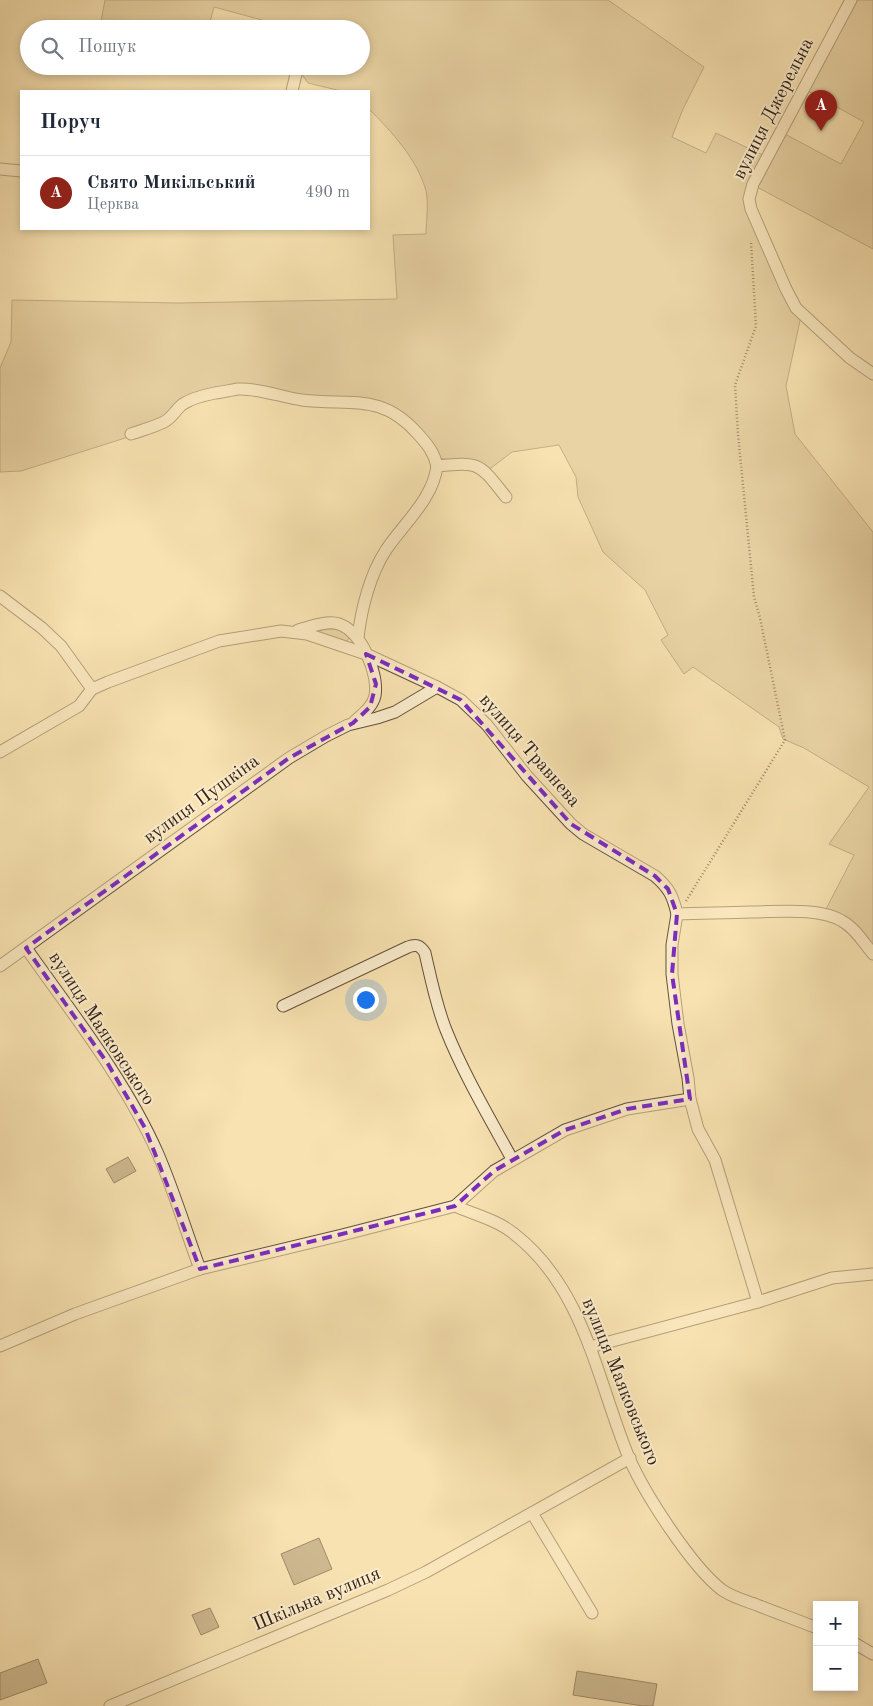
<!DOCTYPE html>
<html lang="uk">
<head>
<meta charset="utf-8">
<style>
	body { margin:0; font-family:"Old Standard TT",serif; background:#f6f6f7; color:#1f2937 }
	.controls { position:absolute; right:15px; bottom:15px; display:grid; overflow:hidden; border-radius:0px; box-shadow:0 2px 8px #0003 }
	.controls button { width:45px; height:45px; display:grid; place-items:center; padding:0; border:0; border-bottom:1px solid #e0e1e3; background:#fff; color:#1f2937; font:25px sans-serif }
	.you { position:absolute; left:365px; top:999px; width:18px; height:18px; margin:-12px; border:4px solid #fff; border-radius:50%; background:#1a73e8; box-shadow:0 0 0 8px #1a73e833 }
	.badge { display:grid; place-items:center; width:32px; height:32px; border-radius:50%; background:#8f2418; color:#fff; font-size:16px; font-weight:700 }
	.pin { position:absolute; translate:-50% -41px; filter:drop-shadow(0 1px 2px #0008) }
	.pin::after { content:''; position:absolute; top:26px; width:18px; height:15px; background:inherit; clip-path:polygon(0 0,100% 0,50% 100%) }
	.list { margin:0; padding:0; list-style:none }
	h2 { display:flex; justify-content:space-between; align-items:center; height:65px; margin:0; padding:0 20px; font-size:21px }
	h2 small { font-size:16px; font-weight:400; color:#747a83 }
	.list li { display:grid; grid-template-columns:32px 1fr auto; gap:15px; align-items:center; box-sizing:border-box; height:75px; padding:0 20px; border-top:1px solid #e0e1e3 }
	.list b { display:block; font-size:19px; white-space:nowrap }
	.list p { margin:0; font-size:16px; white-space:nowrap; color:#747a83 }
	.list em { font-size:16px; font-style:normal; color:#747a83 }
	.icon { flex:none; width:28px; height:28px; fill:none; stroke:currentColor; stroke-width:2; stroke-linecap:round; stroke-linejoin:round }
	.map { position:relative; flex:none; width:873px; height:1706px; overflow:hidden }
	.search { position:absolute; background:#fff; box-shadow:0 2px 8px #0003; left:20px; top:20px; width:350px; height:55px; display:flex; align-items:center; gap:12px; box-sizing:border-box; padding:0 18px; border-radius:28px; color:#747a83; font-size:19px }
	.panel { position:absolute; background:#fff; box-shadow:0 2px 8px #0003; left:20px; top:90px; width:350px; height:140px; border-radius:0px }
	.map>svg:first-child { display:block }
	.green { fill:#d7c196; stroke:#867055 }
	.building { fill:#9a8566; stroke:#342014 }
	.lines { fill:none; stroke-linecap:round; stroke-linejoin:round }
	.minor-casing { stroke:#65503b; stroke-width:13 }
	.path { stroke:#342014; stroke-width:2.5; stroke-dasharray:1 2.5; stroke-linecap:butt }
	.minor { stroke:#faeccc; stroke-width:11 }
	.marked { fill:none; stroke:#7b2cbf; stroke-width:4; stroke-dasharray:10 6; stroke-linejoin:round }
	.labels { text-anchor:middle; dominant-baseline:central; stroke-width:4; stroke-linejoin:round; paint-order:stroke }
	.street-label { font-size:19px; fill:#342014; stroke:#faeccc }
</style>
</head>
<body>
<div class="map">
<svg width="873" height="1706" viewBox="0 0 873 1706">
	<rect width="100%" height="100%" fill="#f8e2b1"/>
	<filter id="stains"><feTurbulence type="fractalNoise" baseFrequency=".004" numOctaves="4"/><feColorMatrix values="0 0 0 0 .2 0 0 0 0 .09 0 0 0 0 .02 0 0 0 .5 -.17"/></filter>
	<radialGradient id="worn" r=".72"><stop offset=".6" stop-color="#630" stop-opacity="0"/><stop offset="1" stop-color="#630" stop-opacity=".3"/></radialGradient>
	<g class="green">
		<path d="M 105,0 L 608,0 L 704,67 L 683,109 L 672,137 L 706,153 L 716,133 L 765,156 L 746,199 L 801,316 L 786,386 L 795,434 L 873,532 L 873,949 L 825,911 L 854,855 L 829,844 L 869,787 L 804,748 L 783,739 L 779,727 L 693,667 L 684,674 L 661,640 L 668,635 L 645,590 L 603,552 L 578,497 L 576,477 L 559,445 L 512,452 L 487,471 L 451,460 L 432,457 L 408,427 L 378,408 L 239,392 L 195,402 L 163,426 L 21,471 L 0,472 L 0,368 L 11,342 L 12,300 L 178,303 L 397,299 L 393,235 L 426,234 C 426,221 429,204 426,191 C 418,160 391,131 369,109 L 369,91 L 341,91 L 308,83 L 296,66 L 361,66 L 361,29 L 268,29 L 262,20 L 214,7 L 208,29 L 169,29 L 149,26 L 148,29 L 106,29 L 100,27 Z"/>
		<polygon points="853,0 873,0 873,249 755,186 785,134 841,164 864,122 808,91"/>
		<polygon points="338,627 350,637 346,642 311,630"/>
	</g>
	<g class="building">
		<polygon points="128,1157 136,1171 114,1183 106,1169"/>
		<polygon points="319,1538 332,1569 294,1585 281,1554"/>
		<polygon points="210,1608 219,1627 201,1635 192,1615"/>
		<polygon points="38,1659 47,1683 0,1700 0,1673"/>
		<polygon points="577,1671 657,1684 653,1706 643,1706 573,1695"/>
	</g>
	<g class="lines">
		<g class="minor-casing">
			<g id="minor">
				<polyline points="851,0 753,184 749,199 751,209 786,289 796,308 850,358 873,374"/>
				<polyline points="292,91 297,70"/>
				<polyline points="0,169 21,171"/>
				<path d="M 131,434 C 142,430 154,427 164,422 C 172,418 176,409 183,404 C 192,398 205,395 215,393 C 223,392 231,390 238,389 C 259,388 281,397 302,400 C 350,406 381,392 418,434 C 427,444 434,452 437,466 C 481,462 479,463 506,497"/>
				<polyline points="0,596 42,628 61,646 92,689"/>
				<path d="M 298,630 C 310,627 327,620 339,624 C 362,632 379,674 375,696 C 372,708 362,714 354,722"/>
				<path d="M 358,638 C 361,610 370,574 386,550 C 404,523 433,499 437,466"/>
				<path d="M 0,752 L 79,706 L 92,689 L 108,682 L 219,641 L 281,631 L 307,634 L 366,654 L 437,687 L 461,700 L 487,725 L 527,776 L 571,824 L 583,834 L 655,876 C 669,888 673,896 677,914 C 702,913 726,913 751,912 C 777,912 819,907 842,921 C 855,928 864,943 873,954"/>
				<polyline points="677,914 672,945 672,974 678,1024 688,1078 690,1099 698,1129 715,1160 758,1302"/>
				<path d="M 26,948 C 72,1013 126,1081 158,1154 C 174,1191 186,1231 200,1269"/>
				<polyline points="0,966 289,758 326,736 348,725 377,718 395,712 437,687"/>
				<path d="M 283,1006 L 408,947 C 416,944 420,945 425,953 C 431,979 436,1005 446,1030 C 464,1075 489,1117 512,1159"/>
				<path d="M 455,1206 C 473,1214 497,1220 513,1233 C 584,1287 597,1380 629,1458 C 645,1494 691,1566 722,1590 C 732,1597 746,1601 757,1605 C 777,1613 797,1620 817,1628"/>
				<polyline points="0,1346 75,1314 200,1269 342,1235 455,1206 494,1171 565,1130 627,1109 690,1099"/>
				<polyline points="590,1347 758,1302 832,1278 873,1274"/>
				<polyline points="532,1513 592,1613"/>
				<polyline points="854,1643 873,1654"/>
				<polyline points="110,1706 388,1590 426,1572 630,1458"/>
			</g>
		</g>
		<polyline class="path" points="686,901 785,740 760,618 754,597 738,434 735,385 756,326 751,242"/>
		<use href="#minor" class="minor"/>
	</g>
	<path d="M0 0H873V1706H0ZM 366,654 L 461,700 L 571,824 L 655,876 L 668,889 L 677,914 L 672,974 L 690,1099 L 627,1109 L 565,1130 L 494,1171 L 455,1206 L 200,1269 L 145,1128 L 108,1064 L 26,948 L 289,758 L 353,723 L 370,707 L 376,684 Z" fill="#f8e2b1" fill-opacity=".55" fill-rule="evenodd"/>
	<path class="marked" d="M 366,654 L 461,700 L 571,824 L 655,876 L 668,889 L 677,914 L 672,974 L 690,1099 L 627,1109 L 565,1130 L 494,1171 L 455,1206 L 200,1269 L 145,1128 L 108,1064 L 26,948 L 289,758 L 353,723 L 370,707 L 376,684 Z"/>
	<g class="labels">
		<g class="street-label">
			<text transform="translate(774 109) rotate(-63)">вулиця Джерельна</text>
			<text transform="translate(529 751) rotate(49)">вулиця Травнева</text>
			<text transform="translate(202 800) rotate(-36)">вулиця Пушкіна</text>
			<text transform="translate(101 1029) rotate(57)">вулиця Маяковського</text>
			<text transform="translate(620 1382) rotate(68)">вулиця Маяковського</text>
			<text transform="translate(317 1600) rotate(-23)">Шкільна вулиця</text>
		</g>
	</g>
	<rect width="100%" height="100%" filter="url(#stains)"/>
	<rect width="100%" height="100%" fill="url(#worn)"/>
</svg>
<div class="controls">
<button>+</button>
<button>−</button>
</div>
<div class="you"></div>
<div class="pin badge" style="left:821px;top:131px">A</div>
<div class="search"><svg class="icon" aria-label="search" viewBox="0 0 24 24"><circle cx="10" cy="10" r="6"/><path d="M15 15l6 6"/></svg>Пошук</div>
<section class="panel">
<h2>Поруч<small></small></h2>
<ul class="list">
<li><span class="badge">A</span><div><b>Свято Микільський</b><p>Церква</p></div><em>490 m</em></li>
</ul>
</section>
</div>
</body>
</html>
